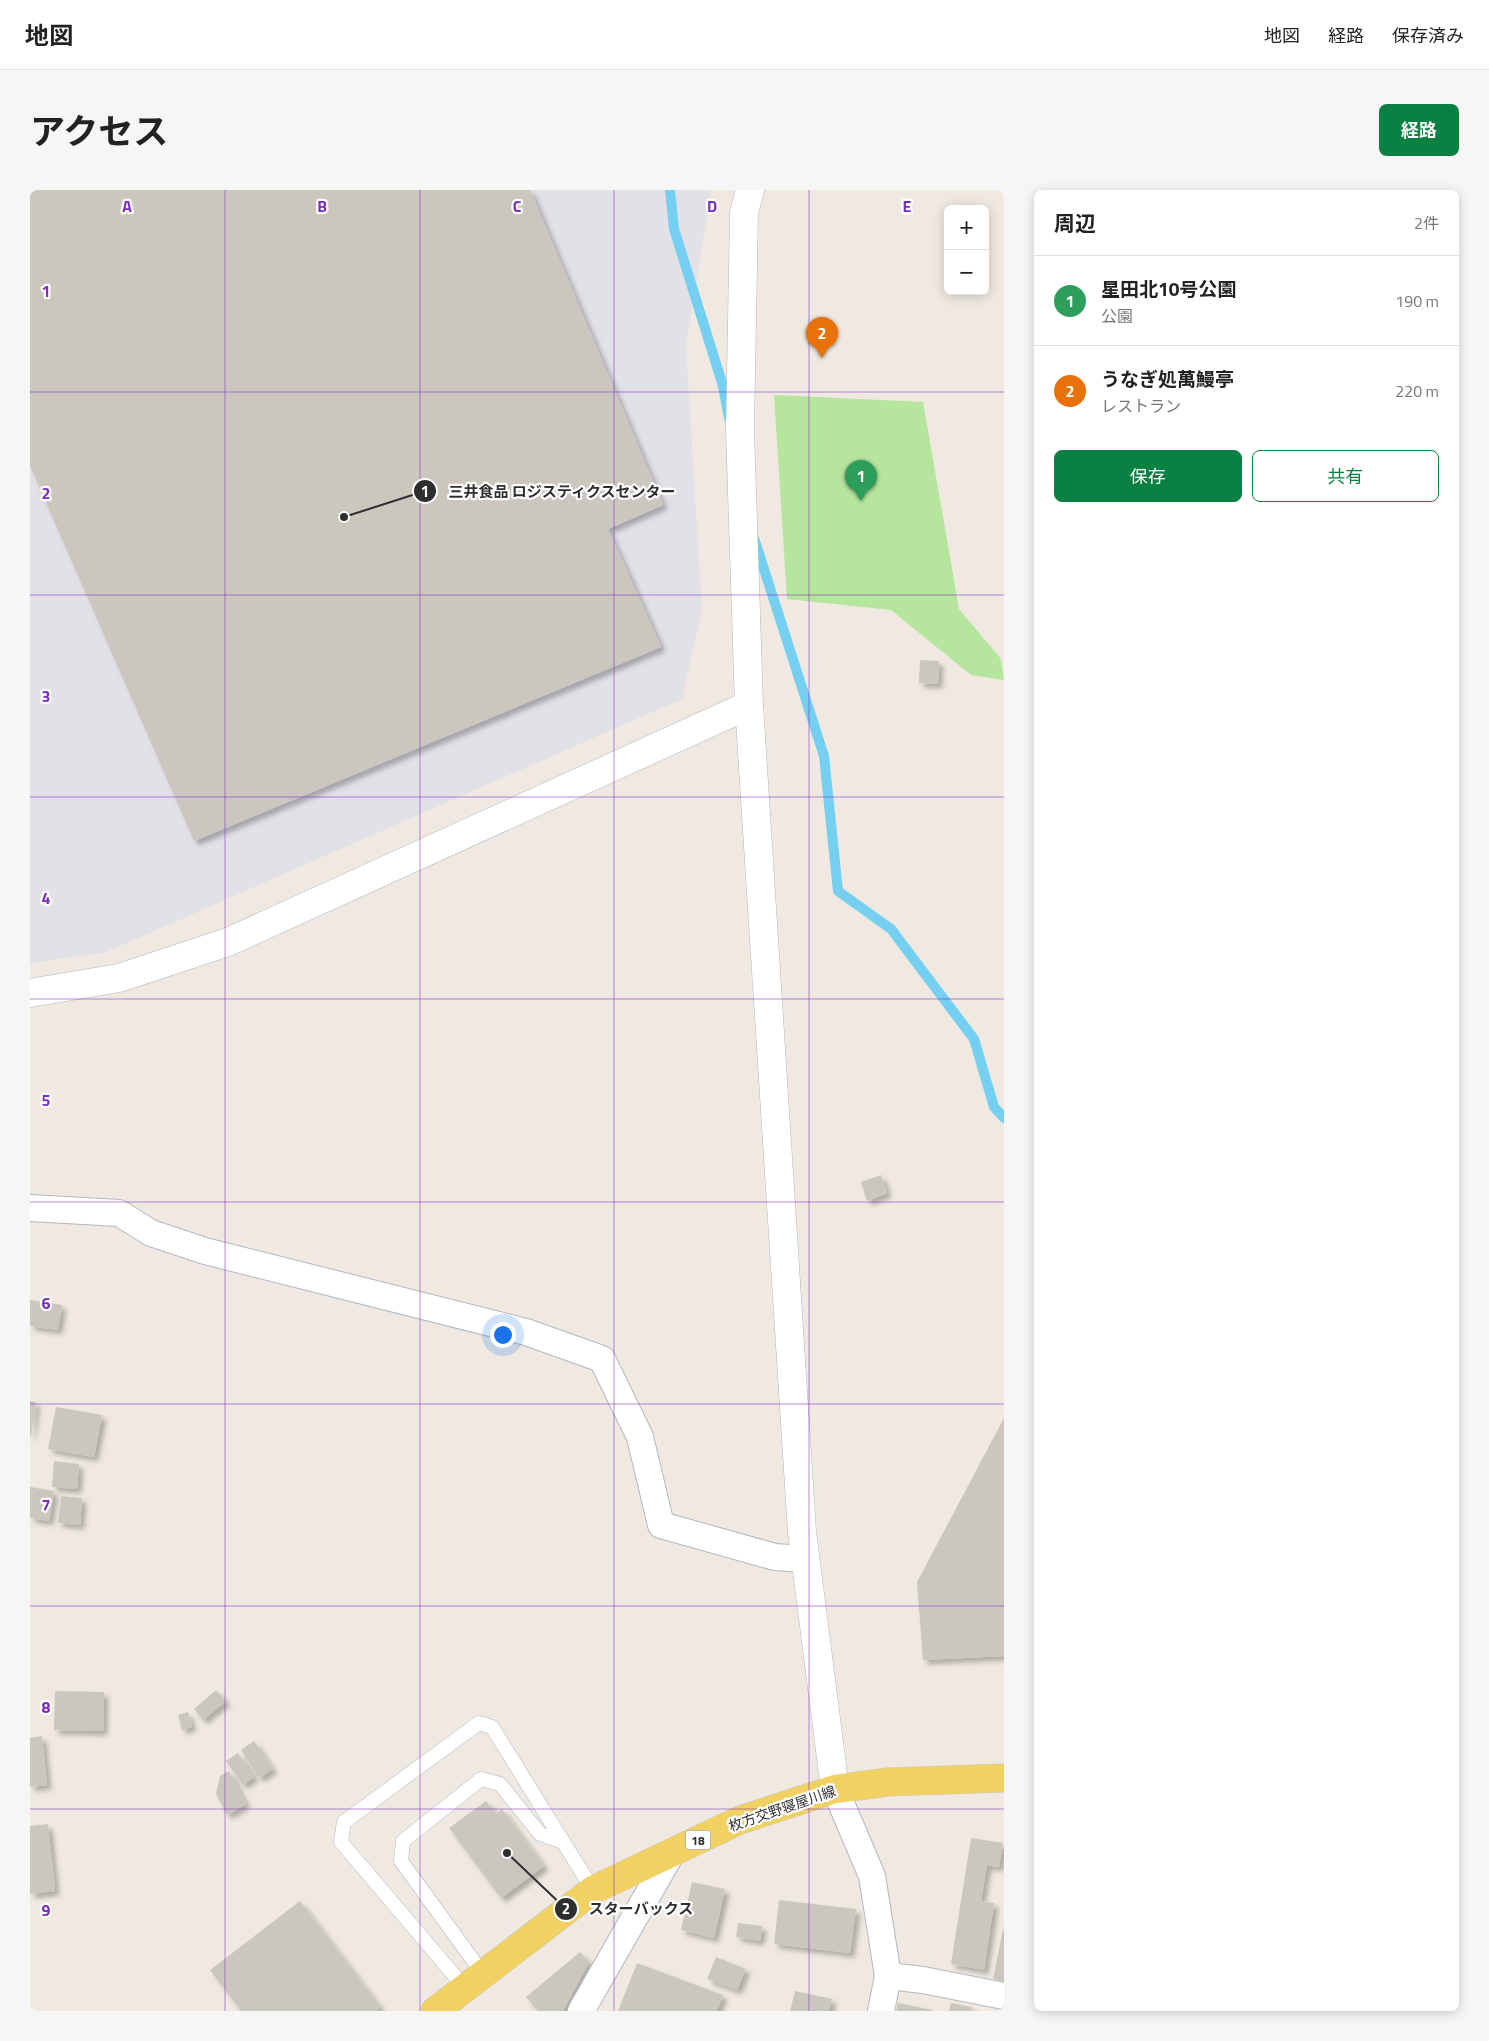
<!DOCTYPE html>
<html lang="ja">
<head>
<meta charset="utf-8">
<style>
	body { margin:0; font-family:"Titillium Web","Noto Sans JP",sans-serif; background:#f6f6f6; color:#222 }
	.controls { position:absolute; right:15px; top:15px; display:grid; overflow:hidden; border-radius:8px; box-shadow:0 2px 12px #0003 }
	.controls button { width:45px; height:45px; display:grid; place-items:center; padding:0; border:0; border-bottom:1px solid #e0e0e0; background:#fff; color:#222; font:25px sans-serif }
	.you { position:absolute; left:472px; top:1144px; width:18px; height:18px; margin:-12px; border:4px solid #fff; border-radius:50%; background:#1a73e8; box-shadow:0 0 0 8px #1a73e833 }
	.badge { display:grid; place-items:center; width:32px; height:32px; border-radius:50%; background:#0b8043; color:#fff; font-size:16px; font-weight:700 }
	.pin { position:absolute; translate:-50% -41px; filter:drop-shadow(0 1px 2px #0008) }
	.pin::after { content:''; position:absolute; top:26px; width:18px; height:15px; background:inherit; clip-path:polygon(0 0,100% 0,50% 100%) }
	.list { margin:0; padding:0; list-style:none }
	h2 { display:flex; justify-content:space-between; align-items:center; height:65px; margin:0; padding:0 20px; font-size:21px }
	h2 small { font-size:16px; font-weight:400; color:#767676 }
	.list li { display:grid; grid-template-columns:32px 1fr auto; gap:15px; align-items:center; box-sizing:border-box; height:90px; padding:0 20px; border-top:1px solid #e0e0e0 }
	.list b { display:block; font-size:19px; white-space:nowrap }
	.list p { margin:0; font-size:16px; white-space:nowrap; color:#767676 }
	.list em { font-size:16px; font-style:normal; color:#767676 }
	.actions { display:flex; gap:10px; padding:15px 20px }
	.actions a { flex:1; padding:11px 0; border:1px solid #0b8043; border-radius:8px; text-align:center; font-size:18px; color:#0b8043 }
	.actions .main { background:#0b8043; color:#fff }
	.map { position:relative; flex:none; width:974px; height:1821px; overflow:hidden; border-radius:8px }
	header { display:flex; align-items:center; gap:30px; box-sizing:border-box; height:70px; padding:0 25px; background:#fff; border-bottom:1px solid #e0e0e0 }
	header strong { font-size:24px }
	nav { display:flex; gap:28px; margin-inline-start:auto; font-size:18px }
	.intro { display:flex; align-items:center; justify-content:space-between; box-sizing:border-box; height:120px; padding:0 30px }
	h1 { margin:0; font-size:35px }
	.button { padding:12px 22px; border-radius:8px; background:#0b8043; color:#fff; font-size:18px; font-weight:700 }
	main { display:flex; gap:30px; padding:0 30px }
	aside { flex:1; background:#fff; border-radius:8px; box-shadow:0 2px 12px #0003 }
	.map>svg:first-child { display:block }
	.industrial { fill:#e3e1e8 }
	.green { fill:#b6e59e }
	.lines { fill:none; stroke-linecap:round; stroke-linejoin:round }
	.stream { stroke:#75cff0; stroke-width:10 }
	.building { fill:#cbc7bf; filter:url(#shadow) }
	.lane-casing { stroke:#b4b7c1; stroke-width:15 }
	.street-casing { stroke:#b4b7c1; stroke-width:28 }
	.secondary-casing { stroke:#b4b7c1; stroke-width:29 }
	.primary-casing { stroke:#c9c9c9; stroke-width:29 }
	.lane { stroke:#fff; stroke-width:14 }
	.street { stroke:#fff; stroke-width:26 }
	.secondary { stroke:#fff; stroke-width:28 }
	.primary { stroke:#f2d163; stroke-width:28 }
	.grid { fill:none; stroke:#7b2cbf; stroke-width:1; stroke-opacity:0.55 }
	.labels { text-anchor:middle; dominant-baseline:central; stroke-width:4.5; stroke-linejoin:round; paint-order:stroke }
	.shield { fill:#fff; stroke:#6d6d6d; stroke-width:1 }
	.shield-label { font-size:12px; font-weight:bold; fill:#2e2e2e }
	.street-label { font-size:14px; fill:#2e2e2e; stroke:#fff }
	.grid-label { font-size:16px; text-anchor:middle; font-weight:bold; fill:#7b2cbf; stroke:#fff; stroke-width:4.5; stroke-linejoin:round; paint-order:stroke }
	.leader { fill:none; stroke:#2e2e2e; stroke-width:2 }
	.callout-dot { fill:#2e2e2e; stroke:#fff; stroke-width:2 }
	.mark-label { font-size:15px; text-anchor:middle; font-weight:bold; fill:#fff }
	.callout-label { font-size:15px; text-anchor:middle; font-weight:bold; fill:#2e2e2e; stroke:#fff; stroke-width:4.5; stroke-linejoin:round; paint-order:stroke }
</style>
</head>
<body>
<header>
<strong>地図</strong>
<nav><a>地図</a><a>経路</a><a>保存済み</a></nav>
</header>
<div class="intro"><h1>アクセス</h1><a class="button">経路</a></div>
<main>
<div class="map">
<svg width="974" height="1821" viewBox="0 0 974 1821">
	<defs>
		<filter id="shadow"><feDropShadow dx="4.5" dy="4.5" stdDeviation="2.5" flood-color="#0004"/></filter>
	</defs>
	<rect width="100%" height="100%" fill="#efe9e1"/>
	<polygon class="industrial" points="0,0 681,0 656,156 672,420 652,509 74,763 0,773"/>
	<polygon class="green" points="744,205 893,212 929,419 971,469 974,490 941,485 861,420 757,409"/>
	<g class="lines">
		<g class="stream">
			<polyline points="640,0 644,39 693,196 699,228"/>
			<polyline points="724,348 794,566 808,701 861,739 944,849 964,917 974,928"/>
		</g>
	</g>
	<g class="building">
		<polygon points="0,0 500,0 633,315 578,339 631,457 164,651 0,276"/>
		<polygon points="890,470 909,471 908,494 889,493"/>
		<polygon points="851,985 857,1003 837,1011 831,992"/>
		<polygon points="0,1110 32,1115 28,1140 0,1136"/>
		<polygon points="0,1211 6,1212 1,1246 0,1246"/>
		<polygon points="26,1217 72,1225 64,1267 18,1259"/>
		<polygon points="974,1228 974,1466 893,1470 887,1392"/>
		<polygon points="24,1271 49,1274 47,1299 22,1297"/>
		<polygon points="0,1297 24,1301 19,1331 0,1328"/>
		<polygon points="31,1306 52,1308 50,1335 28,1333"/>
		<polygon points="186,1500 196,1511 173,1530 164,1519"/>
		<polygon points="25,1501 74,1502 73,1541 24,1540"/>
		<polygon points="158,1522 162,1537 152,1540 148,1525"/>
		<polygon points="12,1546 17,1595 0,1597 0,1548"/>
		<polygon points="224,1551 243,1579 229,1588 211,1560"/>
		<polygon points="208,1563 224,1587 213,1595 196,1571"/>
		<polygon points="199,1581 216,1614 197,1625 186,1604 190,1586"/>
		<polygon points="456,1611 466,1624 472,1619 514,1676 471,1708 419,1638"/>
		<polygon points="18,1634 25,1701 0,1704 0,1636"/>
		<polygon points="941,1648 973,1653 969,1677 957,1675 951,1711 964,1713 954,1780 921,1774"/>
		<polygon points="662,1692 695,1699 684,1748 651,1740"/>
		<polygon points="749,1710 826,1719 820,1763 744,1754"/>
		<polygon points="270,1711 350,1817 345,1821 211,1821 180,1780"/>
		<polygon points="708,1733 732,1736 730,1751 706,1747"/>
		<polygon points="973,1739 974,1739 974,1791 963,1789"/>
		<polygon points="550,1762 559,1772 533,1821 508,1821 496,1807"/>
		<polygon points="686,1767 716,1779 707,1800 677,1789"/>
		<polygon points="607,1773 693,1805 687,1821 588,1821"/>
		<polygon points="765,1801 802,1809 799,1821 760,1821"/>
		<polygon points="868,1813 902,1820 902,1821 866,1821"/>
		<polygon points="921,1813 942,1817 941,1821 919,1821"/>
	</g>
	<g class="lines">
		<g class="lane-casing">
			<g id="lane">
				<polyline points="453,1784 371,1671 373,1651 451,1589 470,1594 510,1644 533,1652"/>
				<polyline points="435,1798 311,1652 314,1632 449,1533 462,1537 563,1700"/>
			</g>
		</g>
		<g class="street-casing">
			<g id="street">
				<polyline points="0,1018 89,1023 121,1043 175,1061 496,1142 572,1169 610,1247 631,1335 745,1367 775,1369"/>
				<polyline points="805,1599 842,1686 858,1786 851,1821"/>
				<polyline points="858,1786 893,1790 974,1806"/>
				<polyline points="551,1821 641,1664"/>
			</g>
		</g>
		<g class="secondary-casing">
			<g id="secondary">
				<polyline points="719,515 772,1342 805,1599"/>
				<polyline points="0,803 89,788 198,752 719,515 710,240 714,23 720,0"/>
			</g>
		</g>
		<g class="primary-casing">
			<polyline id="primary" points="405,1821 563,1700 710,1630 805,1599 858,1592 974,1588"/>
		</g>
		<use href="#lane" class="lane"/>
		<use href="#street" class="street"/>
		<use href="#secondary" class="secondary"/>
		<use href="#primary" class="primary"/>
	</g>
	<path class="grid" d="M 195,0 L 195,1821M 390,0 L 390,1821M 584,0 L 584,1821M 779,0 L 779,1821M 0,202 L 974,202M 0,405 L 974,405M 0,607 L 974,607M 0,809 L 974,809M 0,1012 L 974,1012M 0,1214 L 974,1214M 0,1416 L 974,1416M 0,1619 L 974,1619"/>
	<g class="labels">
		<rect class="shield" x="655.5" y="1640.5" width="25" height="19" rx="4"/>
		<g class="shield-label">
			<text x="668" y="1650">18</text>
		</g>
		<g class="street-label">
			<text transform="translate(752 1618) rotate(-19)">枚方交野寝屋川線</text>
		</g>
	</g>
	<g class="grid-label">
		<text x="97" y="22">A</text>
		<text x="292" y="22">B</text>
		<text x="487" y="22">C</text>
		<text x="682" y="22">D</text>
		<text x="877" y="22">E</text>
		<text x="16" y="107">1</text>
		<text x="16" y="309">2</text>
		<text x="16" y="512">3</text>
		<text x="16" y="714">4</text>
		<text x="16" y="916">5</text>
		<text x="16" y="1119">6</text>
		<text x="16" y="1321">7</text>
		<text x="16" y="1523">8</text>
		<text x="16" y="1726">9</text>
	</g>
	<path class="leader" d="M314 327L395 301M477 1663L536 1719"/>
	<g class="callout-dot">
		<circle cx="314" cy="327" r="5"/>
		<circle cx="477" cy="1663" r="5"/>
		<circle cx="395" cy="301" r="12"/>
		<circle cx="536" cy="1719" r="12"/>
	</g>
	<g class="mark-label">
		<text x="395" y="307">1</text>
		<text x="536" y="1724">2</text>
	</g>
	<g class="callout-label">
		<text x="532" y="307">三井食品 ロジスティクスセンター</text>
		<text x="611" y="1724">スターバックス</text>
	</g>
</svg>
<div class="controls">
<button>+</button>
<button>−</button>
</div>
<div class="you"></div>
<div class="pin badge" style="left:831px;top:311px;background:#2e9e5b">1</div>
<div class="pin badge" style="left:792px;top:168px;background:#e8710a">2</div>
</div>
<aside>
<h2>周辺<small>2件</small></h2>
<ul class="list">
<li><span class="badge" style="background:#2e9e5b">1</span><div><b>星田北10号公園</b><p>公園</p></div><em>190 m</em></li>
<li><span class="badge" style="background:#e8710a">2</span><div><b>うなぎ処萬鰻亭</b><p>レストラン</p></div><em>220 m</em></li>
</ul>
<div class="actions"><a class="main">保存</a><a>共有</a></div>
</aside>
</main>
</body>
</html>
